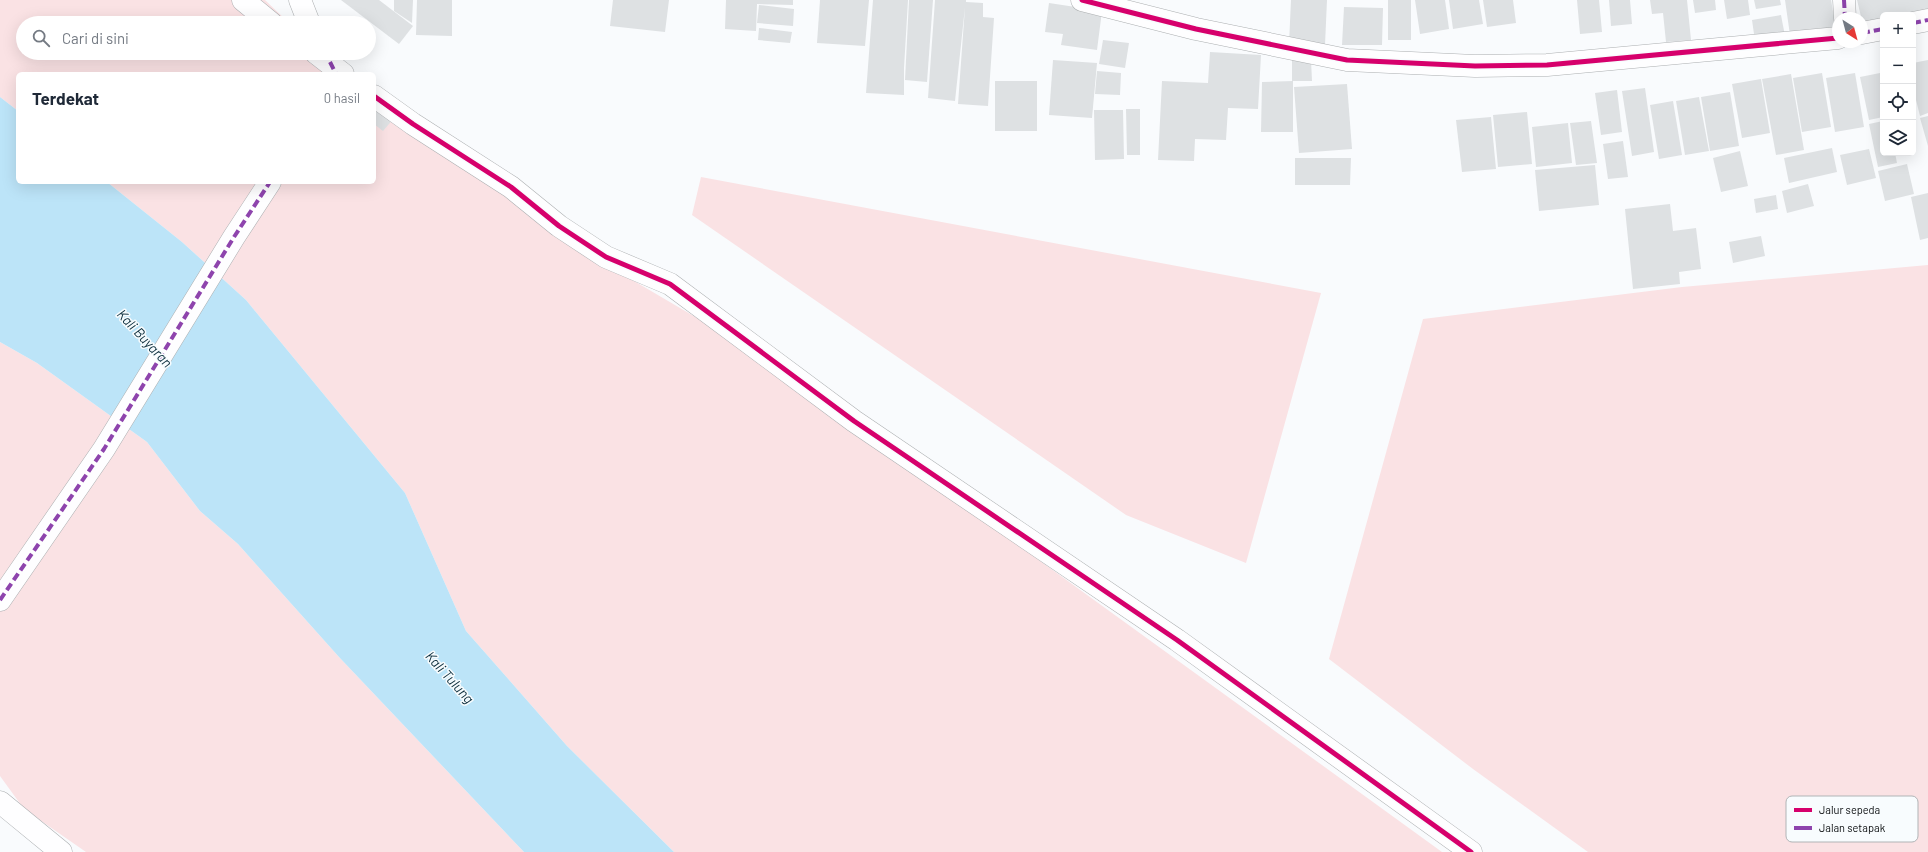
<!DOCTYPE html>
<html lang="id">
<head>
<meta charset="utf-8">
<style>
	body { margin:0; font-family:Barlow,sans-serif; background:#f6f6f7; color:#1f2937 }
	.controls { position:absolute; right:12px; top:12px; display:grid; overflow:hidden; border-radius:6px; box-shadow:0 4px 16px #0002 }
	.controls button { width:36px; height:36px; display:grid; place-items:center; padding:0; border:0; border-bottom:1px solid #e0e1e3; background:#fff; color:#1f2937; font:20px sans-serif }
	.compass { position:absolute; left:1832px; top:12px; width:36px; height:36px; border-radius:50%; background:#fff; box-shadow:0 4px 16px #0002; rotate:144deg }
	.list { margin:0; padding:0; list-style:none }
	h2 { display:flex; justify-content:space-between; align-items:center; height:52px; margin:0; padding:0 16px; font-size:17px }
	h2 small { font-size:13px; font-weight:400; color:#747a83 }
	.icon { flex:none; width:22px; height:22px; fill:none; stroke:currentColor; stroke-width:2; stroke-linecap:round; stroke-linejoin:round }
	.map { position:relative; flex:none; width:1928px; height:852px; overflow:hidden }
	.search { position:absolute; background:#fff; box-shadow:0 4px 16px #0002; left:16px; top:16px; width:360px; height:44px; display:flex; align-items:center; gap:10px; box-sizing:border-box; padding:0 14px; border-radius:22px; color:#747a83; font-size:15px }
	.panel { position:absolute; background:#fff; box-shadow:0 4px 16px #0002; left:16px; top:72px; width:360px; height:112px; border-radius:6px }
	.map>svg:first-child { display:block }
	.green { fill:#fae2e4 }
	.water { fill:#bce4f8 }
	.building { fill:#dee1e3 }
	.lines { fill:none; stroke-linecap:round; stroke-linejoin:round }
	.minor-casing { stroke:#acafb1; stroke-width:23 }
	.minor { stroke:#fefeff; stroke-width:22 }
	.quiet { stroke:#8e44ad; stroke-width:4; stroke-dasharray:8 4; stroke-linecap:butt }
	.cycleway-casing { stroke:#f8fcfe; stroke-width:8 }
	.cycleway { stroke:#d6006c; stroke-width:5 }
	.labels { text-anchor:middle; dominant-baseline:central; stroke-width:3; stroke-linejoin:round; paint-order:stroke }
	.water-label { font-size:14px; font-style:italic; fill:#0c2e3d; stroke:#f8fcfe }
	.key { fill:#f8fcfe; stroke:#b0b4b6; stroke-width:1 }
	.key-label { font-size:11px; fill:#090c0e }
</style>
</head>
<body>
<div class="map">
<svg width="1928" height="852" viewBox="0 0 1928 852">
	<rect width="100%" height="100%" fill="#f9fbfd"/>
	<g class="green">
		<polygon points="0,0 265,0 289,23 23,23 23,53 321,53 346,74 18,74 18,111 0,97"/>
		<polygon points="374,96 559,237 738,342 1442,852 674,852 567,746 466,631 405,493 246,300 182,242 107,182 374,182"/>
		<polygon points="701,177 1321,293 1246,563 1126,515 692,215"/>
		<polygon points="1928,265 1928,852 1588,852 1473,769 1329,659 1423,319 1682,287"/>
		<polygon points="0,342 37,363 147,442 200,511 238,544 339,657 524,852 86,852 24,809 0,776"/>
	</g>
	<polygon class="water" points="0,97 18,111 18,182 107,182 182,242 246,300 405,493 466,631 567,746 674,852 524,852 339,657 238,544 200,511 147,442 37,363 0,342"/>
	<g class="building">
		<polygon points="341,0 379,0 413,26 399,44"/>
		<polygon points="394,0 413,0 412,23 394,11"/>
		<polygon points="417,0 452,0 452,36 416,35"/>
		<polygon points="613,0 669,0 665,32 610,26"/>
		<polygon points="726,0 793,0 793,5 757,4 756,31 725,29"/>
		<polygon points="820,0 869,0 865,46 817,43"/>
		<polygon points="873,0 908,0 904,68 904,95 866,93"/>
		<polygon points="909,0 933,0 927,82 905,80"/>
		<polygon points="935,0 966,0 966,2 983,3 983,17 994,18 988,106 958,104 965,7 955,101 928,98"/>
		<polygon points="1291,0 1327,0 1325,45 1289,44"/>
		<rect x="1388" y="0" width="23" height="40"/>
		<polygon points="1415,0 1445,0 1449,29 1420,34"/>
		<polygon points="1449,0 1479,0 1483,24 1453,29"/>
		<polygon points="1483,0 1513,0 1516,23 1487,27"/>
		<polygon points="1577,0 1599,0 1602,32 1580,34"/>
		<polygon points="1609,0 1630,0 1632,24 1611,26"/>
		<polygon points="1650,0 1687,0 1691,40 1666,42 1663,13 1652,14"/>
		<polygon points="1693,0 1715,0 1716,10 1695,13"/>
		<polygon points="1724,0 1748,0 1750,15 1727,19"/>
		<polygon points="1754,0 1780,0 1781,5 1756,9"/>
		<polygon points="1785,0 1831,0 1836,28 1790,35"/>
		<polygon points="1857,0 1928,0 1928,15 1883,15 1883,25 1864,29"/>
		<polygon points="1049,3 1102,11 1097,50 1061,45 1063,34 1045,32"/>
		<polygon points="759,5 794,9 793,26 757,23"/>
		<polygon points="1344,7 1383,8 1382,45 1342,45"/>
		<polygon points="1781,15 1785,36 1755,41 1752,20"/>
		<polygon points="759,28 792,32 790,43 758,40"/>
		<polygon points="1103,40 1129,43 1125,68 1099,64"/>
		<polygon points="1210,52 1261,55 1258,109 1228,108 1226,140 1195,139 1194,161 1158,160 1162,81 1208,83"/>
		<polygon points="1053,60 1097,63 1092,118 1049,115"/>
		<polygon points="1292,60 1311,60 1312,81 1292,81"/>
		<polygon points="1928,60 1928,113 1920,116 1913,88 1913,63"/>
		<polygon points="1097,71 1121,73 1120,95 1095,94"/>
		<polygon points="1822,73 1831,127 1802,132 1793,78"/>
		<polygon points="1855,73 1864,127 1835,132 1826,78"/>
		<polygon points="1880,73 1883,89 1883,117 1869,120 1860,77"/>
		<polygon points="1791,74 1804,150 1776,155 1762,79"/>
		<polygon points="1761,79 1770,133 1742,138 1732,84"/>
		<rect x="995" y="81" width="42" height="50"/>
		<polygon points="1293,81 1293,132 1261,132 1262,82"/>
		<polygon points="1347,84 1352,149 1299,153 1294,87"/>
		<polygon points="1645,88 1654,152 1632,156 1622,91"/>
		<polygon points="1617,90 1622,132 1601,135 1595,93"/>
		<polygon points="1730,92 1739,146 1710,151 1701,97"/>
		<polygon points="1699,97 1709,151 1685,155 1676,101"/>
		<polygon points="1673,101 1682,155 1659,159 1650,105"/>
		<polygon points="374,102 395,117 383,131 374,124"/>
		<polygon points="1126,109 1140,109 1140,155 1127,155"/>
		<polygon points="1094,110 1123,110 1124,159 1095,160"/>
		<polygon points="1527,112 1532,164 1498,167 1493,115"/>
		<polygon points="1928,116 1928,146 1920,118"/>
		<polygon points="1491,117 1496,169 1462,172 1456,120"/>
		<polygon points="1591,121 1597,163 1576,165 1570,123"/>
		<polygon points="1883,121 1883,153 1895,153 1897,163 1878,167 1869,124"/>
		<polygon points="1568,123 1572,163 1536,167 1532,127"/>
		<polygon points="1623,141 1628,177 1608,179 1603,144"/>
		<polygon points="1832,148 1837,172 1789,183 1784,158"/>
		<polygon points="1869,149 1876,178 1847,185 1840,155"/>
		<polygon points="1740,151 1748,186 1721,192 1713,158"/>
		<polygon points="1295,158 1351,158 1350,185 1295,185"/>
		<polygon points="1907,164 1914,194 1885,201 1878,171"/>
		<polygon points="1595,165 1599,205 1539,211 1535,170"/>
		<polygon points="1808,184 1814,206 1787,213 1782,191"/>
		<polygon points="1928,193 1928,238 1920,240 1911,197"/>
		<polygon points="1776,195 1778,209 1756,213 1754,199"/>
		<polygon points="1670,204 1673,231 1696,228 1701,269 1679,272 1680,284 1633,289 1625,209"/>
		<polygon points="1761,236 1765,256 1733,263 1729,242"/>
	</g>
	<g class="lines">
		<g class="minor-casing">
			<g id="minor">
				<polyline points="243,0 271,23"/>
				<polyline points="300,0 309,23"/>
				<polyline points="1082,0 1196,29 1347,60 1475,66 1547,65 1838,38"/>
				<polyline points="1844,0 1845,18"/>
				<polyline points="1913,23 1928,20"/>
				<polyline points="1862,33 1883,29"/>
				<polyline points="316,53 343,74"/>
				<polyline points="374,96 413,124 511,187 559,226 606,257 670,284 854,421 1177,640 1471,852"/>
				<polyline points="0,600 104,449 234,237 270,182"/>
				<polyline points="0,802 61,852"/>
			</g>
		</g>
		<use href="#minor" class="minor"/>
		<g class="quiet">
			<polyline points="1844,0 1845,18"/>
			<polyline points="1913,23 1928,20"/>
			<polyline points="1862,33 1883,29"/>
			<polyline points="330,62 336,74"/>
			<polyline points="0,600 104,449 234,237 270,182"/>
		</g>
		<g class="cycleway-casing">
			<g id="cycleway">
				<polyline points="1082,0 1196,29 1347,60 1475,66 1547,65 1838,38"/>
				<polyline points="374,96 413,124 511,187 559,226 606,257 670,284 854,421 1177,640 1471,852"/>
			</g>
		</g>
		<use href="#cycleway" class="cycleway"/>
	</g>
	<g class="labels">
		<g class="water-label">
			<text transform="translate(145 338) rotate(47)">Kali Buyaran</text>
			<text transform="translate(450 677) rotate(48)">Kali Tulung</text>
		</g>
	</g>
	<rect x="1786" y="796" width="132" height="46" rx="6" class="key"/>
	<rect x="1794" y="808" width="18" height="4" fill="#d6006c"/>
	<rect x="1794" y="826" width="18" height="4" fill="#8e44ad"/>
	<g class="key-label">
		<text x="1819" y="814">Jalur sepeda</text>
		<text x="1819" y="832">Jalan setapak</text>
	</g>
</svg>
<div class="controls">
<button>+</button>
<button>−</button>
<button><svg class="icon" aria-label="locate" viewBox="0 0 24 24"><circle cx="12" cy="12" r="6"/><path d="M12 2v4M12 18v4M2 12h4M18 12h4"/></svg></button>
<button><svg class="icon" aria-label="layers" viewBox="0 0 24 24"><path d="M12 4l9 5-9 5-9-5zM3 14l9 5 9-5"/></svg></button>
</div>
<svg class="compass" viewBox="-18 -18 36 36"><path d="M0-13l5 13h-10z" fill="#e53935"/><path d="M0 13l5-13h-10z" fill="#747a83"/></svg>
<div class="search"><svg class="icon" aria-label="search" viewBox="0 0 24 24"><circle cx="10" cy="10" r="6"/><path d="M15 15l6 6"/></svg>Cari di sini</div>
<section class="panel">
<h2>Terdekat<small>0 hasil</small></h2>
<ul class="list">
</ul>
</section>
</div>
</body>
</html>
